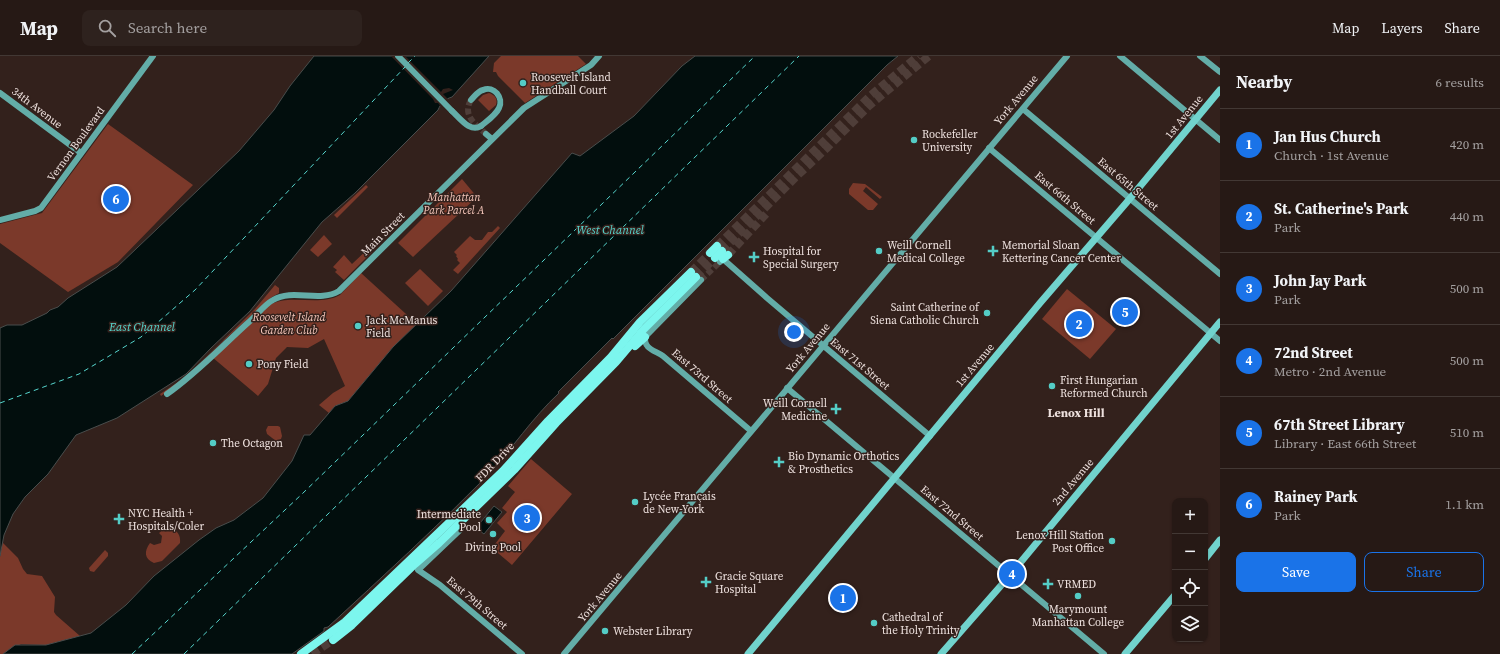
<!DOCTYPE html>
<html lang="en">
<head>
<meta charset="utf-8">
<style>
	body { margin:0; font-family:"Source Serif 4",serif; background:#2e221e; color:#f1f3f6 }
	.controls { position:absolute; right:12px; bottom:12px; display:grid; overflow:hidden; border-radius:8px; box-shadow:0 1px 3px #0004 }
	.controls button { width:36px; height:36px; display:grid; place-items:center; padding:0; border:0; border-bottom:1px solid #423834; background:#261915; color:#f1f3f6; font:20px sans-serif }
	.you { position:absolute; left:794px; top:276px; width:14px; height:14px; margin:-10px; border:3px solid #fff; border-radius:50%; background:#1a73e8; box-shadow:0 0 0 6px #1a73e833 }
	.badge { display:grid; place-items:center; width:26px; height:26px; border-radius:50%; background:#1a73e8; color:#fff; font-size:13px; font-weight:700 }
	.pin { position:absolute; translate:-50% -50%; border:2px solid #fff; box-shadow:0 1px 4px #0006 }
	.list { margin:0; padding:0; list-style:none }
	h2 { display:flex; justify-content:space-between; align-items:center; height:52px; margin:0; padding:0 16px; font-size:17px }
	h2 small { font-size:13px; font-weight:400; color:#a4a0a0 }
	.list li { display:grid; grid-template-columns:26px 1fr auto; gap:12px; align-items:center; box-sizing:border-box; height:72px; padding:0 16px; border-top:1px solid #423834 }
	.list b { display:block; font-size:15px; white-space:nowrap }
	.list p { margin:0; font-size:13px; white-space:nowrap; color:#a4a0a0 }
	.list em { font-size:13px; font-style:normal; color:#a4a0a0 }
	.actions { display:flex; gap:8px; padding:12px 16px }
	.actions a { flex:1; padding:9px 0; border:1px solid #1a73e8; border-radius:8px; text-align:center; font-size:14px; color:#1a73e8 }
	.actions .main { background:#1a73e8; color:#fff }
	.icon { flex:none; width:22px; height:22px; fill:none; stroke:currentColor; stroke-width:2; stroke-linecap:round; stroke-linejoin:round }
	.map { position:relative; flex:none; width:1220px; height:598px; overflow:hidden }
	header { display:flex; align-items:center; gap:24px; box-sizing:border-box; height:56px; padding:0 20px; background:#261915; border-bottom:1px solid #423834 }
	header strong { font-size:19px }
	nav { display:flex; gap:22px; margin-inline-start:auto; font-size:14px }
	.search { width:280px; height:36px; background:#2e221e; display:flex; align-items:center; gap:10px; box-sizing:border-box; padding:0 14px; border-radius:8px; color:#a4a0a0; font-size:15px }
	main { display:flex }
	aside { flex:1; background:#261915 }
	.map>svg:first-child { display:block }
	.green { fill:#7b392a }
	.water { fill:#020e0d; stroke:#494d4c }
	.pier { fill:#33211c }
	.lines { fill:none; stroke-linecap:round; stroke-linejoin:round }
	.ferry { stroke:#56d6ce; stroke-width:1; stroke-dasharray:5 4; stroke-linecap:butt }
	.secondary-tunnel { stroke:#4f3e39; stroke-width:6; stroke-dasharray:6 3; stroke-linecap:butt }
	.highway-tunnel { stroke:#4f3e39; stroke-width:8; stroke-dasharray:8 4; stroke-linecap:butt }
	.secondary { stroke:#63ada8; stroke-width:6 }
	.primary { stroke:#71d3cd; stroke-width:7 }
	.highway { stroke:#7cf6ee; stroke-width:8 }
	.secondary-bridge { stroke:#63ada8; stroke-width:6 }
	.poi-dot { fill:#54cdc6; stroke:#33211c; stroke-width:1.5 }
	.labels { text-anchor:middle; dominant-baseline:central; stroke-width:3; stroke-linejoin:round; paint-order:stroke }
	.poi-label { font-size:11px; fill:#eee1de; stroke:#33211c; text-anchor:start }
	.street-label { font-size:11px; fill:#eee1de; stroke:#33211c }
	.park-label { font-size:11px; font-style:italic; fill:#f7c8bc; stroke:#33211c }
	.water-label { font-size:12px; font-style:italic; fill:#56d6ce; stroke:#33211c }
	.neighbourhood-label { font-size:12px; font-weight:bold; fill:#eee1de; stroke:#33211c }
</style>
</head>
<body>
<header>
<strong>Map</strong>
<div class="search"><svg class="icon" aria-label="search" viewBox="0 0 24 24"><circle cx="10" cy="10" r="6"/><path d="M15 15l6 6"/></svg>Search here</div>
<nav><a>Map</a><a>Layers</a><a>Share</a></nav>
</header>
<main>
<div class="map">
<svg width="1220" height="598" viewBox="0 0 1220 598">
	<rect width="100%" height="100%" fill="#33211c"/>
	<g class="green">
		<polygon points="501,0 578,0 586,8 525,47 498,20 496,16 493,16 494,7"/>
		<path d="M 489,37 C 495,39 498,43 496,49 L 489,55 L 478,44 L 483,39 Z"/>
		<polygon points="108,68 193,129 118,206 68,236 0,187 0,168 42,157"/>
		<polygon points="462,123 477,141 413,201 398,187"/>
		<polygon points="853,127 865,128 882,141 880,143 866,131 863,135 878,148 873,154 868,154 849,138 849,133"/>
		<polygon points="366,129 368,131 337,162 334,159"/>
		<polygon points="498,170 500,172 458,218 453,214 460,207 457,204 458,203 456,200 457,199 454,196 470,180 475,184 482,184 488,176 492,176"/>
		<polygon points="324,179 332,188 318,201 310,194"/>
		<polygon points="370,191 372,196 344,224 335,216 337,214 333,211 344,199 352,208"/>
		<polygon points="420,213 443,235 428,250 405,227"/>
		<path d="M 361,217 L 417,268 L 393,291 L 348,345 L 335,350 L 329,357 L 319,349 L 333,337 L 345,330 L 324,283 L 308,292 L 287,291 L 276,302 L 268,328 L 258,340 L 212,301 L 269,249 C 291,237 318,251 340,239 Z"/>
		<polygon points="275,229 279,232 279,237 272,241 221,287 190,318 161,340 160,338 184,322 194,313 255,253"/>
		<polygon points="1067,233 1116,273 1090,303 1042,263"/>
		<polygon points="268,370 278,370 280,371 282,380 281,383 276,385 267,378 266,374"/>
		<polygon points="531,403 572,438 512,509 492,492 505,475 497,467 507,456 502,452 515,436 508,430"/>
		<path d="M 170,472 C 177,474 181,479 180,487 L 162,505 L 154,507 C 144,503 144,495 150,487 L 154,489 L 161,487 L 162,480 L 159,477 L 163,474 Z"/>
		<polygon points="2,486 18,502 23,513 27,518 42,520 55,541 54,556 56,559 80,580 46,589 21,588 3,598 0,598 0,501"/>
		<polygon points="105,494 108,497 108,500 94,516 90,515 89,512"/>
	</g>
	<g class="water">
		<path d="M 314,0 L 489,0 L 452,41 C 445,43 441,47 438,54 L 355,137 L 322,166 L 250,255 L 211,292 L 186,318 L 117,362 L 76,379 L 48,418 L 25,441 L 13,458 L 4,479 L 0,500 L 0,272 L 7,269 L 22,269 L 47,257 L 50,254 L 58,251 L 68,242 L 117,211 L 239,95 L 274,54 L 290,30 Z"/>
		<path d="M 695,0 L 898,0 L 887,9 L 613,283 L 612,282 L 558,336 L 559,337 C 532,362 512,393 487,420 C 436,472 382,521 328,571 L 324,572 L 324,575 L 292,598 L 3,598 L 15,589 L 46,589 L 91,577 L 126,549 L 154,520 L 199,484 L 216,472 L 234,464 L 263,442 L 292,405 L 304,379 L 310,379 L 335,350 L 348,345 L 393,291 L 451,235 L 572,97 L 580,100 L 634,60 L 682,10 Z"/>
		<polygon points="494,450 502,456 484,478 476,472"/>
	</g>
	<polygon class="pier" points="391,0 405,0 441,36 443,33 449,32 453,34 443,38 448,43 441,51 438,47 435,47 433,43"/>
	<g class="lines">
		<g class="ferry">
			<polyline points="408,7 415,0"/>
			<polyline points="0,347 79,318 141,281 195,234 405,11"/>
			<polyline points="132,598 302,438 755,0"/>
			<polyline points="184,598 799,0"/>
		</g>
		<g class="secondary-tunnel">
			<path d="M 471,44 C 462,59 475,68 486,78"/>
			<polyline points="701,224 720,206"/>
		</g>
		<g class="highway-tunnel">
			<polyline points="717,190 871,39 918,0"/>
			<polyline points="722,195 797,120 828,91 869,50 929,0"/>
			<polyline points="728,199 767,157"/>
			<polyline points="691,216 710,197"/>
			<polyline points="696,221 715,202"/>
			<polyline points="312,598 333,584"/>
		</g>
		<g class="secondary">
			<polyline points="398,0 452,55"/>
			<polyline points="1120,0 1220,84"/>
			<polyline points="1200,0 1220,16"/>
			<polyline points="0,37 81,97"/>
			<path d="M 471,44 C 475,40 478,35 483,34 C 494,29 504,42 499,52 C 496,59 487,65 481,70"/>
			<polyline points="1023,53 1220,218"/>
			<polyline points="486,78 492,83"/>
			<polyline points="989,92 1220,285"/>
			<polyline points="0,164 35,155 41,152 153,0"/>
			<polyline points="720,206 723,203 767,242 930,380"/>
			<path d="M 701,224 L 645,281 C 644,293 654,294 663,300 L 751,375"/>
			<polyline points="787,332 1104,598"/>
			<path d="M 167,338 C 197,317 223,289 250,265 C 258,258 264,249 273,244 C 293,232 319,247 339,235 L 524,52 L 591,9 L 599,0"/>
			<polyline points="461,473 418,514 440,529 522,598"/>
			<polyline points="564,598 1067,0"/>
		</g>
		<g class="primary">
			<polyline points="1205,503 1220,484"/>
			<polyline points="748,598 1040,247 1127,146 1220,34"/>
			<polyline points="941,598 1005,525 1220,266"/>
			<polyline points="1125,598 1175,539"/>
		</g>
		<g class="highway">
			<polyline points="710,197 717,190"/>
			<polyline points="715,202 722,195"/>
			<polyline points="723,203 728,199"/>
			<polyline points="635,290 645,281"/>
			<polyline points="333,584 352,569 415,508 439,487 514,414 556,367 616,306 644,273 696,221"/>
			<polyline points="301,598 345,566 503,415 548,365 611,301 640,266 691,216"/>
		</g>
		<path class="secondary-bridge" d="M 452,55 C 460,62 470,77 481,70"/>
	</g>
	<g class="poi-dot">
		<circle cx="523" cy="27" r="4"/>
		<circle cx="914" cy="84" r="4"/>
		<circle cx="879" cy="195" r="4"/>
		<path d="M991 189h4v4h4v4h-4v4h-4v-4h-4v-4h4z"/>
		<path d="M752 195h4v4h4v4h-4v4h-4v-4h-4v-4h4z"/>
		<circle cx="987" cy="257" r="4"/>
		<circle cx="358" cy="270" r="4"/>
		<circle cx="249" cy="308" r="4"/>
		<circle cx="1052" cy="330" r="4"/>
		<path d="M834 347h4v4h4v4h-4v4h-4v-4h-4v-4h4z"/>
		<circle cx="213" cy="387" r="4"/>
		<path d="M777 400h4v4h4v4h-4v4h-4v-4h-4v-4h4z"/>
		<circle cx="635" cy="446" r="4"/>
		<path d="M117 457h4v4h4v4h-4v4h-4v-4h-4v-4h4z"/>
		<circle cx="489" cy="464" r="4"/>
		<circle cx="493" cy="478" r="4"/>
		<circle cx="1112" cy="485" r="4"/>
		<path d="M704 520h4v4h4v4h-4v4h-4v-4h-4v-4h4z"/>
		<path d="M1046 522h4v4h4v4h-4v4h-4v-4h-4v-4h4z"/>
		<circle cx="1078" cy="540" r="4"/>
		<circle cx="874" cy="567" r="4"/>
		<circle cx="605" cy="575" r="4"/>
	</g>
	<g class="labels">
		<g class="poi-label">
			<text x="531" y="21">Roosevelt Island<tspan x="531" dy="13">Handball Court</tspan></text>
			<text x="922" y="78">Rockefeller<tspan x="922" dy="13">University</tspan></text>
			<text x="887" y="189">Weill Cornell<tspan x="887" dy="13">Medical College</tspan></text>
			<text x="1002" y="189">Memorial Sloan<tspan x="1002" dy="13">Kettering Cancer Center</tspan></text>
			<text x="763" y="195">Hospital for<tspan x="763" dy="13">Special Surgery</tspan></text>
			<text x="979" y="251" text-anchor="end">Saint Catherine of<tspan x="979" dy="13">Siena Catholic Church</tspan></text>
			<text x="366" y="264">Jack McManus<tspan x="366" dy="13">Field</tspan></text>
			<text x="257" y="308">Pony Field</text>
			<text x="1060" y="324">First Hungarian<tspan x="1060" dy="13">Reformed Church</tspan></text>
			<text x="827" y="347" text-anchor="end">Weill Cornell<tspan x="827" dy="13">Medicine</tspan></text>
			<text x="221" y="387">The Octagon</text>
			<text x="788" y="400">Bio Dynamic Orthotics<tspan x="788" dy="13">&amp; Prosthetics</tspan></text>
			<text x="643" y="440">Lycée Français<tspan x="643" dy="13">de New-York</tspan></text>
			<text x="128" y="457">NYC Health +<tspan x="128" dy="13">Hospitals/Coler</tspan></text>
			<text x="481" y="458" text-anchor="end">Intermediate<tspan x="481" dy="13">Pool</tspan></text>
			<text x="1104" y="479" text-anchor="end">Lenox Hill Station<tspan x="1104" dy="13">Post Office</tspan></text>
			<text x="493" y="491" text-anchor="middle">Diving Pool</text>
			<text x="715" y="520">Gracie Square<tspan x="715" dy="13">Hospital</tspan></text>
			<text x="1057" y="528">VRMED</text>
			<text x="1078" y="553" text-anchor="middle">Marymount<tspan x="1078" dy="13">Manhattan College</tspan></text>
			<text x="882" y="561">Cathedral of<tspan x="882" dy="13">the Holy Trinity</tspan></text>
			<text x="613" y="575">Webster Library</text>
		</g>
		<g class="street-label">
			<text transform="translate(1016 44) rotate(-50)">York Avenue</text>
			<text transform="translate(37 52) rotate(37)">34th Avenue</text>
			<text transform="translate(1184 61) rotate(-51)">1st Avenue</text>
			<text transform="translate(76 88) rotate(-54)">Vernon Boulevard</text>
			<text transform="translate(1128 128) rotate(40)">East 65th Street</text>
			<text transform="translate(1065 142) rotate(40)">East 66th Street</text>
			<text transform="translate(383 178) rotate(-45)">Main Street</text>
			<text transform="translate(808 292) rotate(-50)">York Avenue</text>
			<text transform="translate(860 308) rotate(40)">East 71st Street</text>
			<text transform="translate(975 309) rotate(-50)">1st Avenue</text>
			<text transform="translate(702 320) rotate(41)">East 73rd Street</text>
			<text transform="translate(495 406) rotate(-46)">FDR Drive</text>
			<text transform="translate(1073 426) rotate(-50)">2nd Avenue</text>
			<text transform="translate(952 457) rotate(40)">East 72nd Street</text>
			<text transform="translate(600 541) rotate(-50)">York Avenue</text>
			<text transform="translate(477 547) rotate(40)">East 79th Street</text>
		</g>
		<g class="park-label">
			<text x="454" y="141">Manhattan<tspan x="454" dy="13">Park Parcel A</tspan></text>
			<text x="289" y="261">Roosevelt Island<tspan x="289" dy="13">Garden Club</tspan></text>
		</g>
		<g class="water-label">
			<text x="610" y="174">West Channel</text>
			<text x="142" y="271">East Channel</text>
		</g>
		<g class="neighbourhood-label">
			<text x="1076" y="357">Lenox Hill</text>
		</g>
	</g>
</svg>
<div class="controls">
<button>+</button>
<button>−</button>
<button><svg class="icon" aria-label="locate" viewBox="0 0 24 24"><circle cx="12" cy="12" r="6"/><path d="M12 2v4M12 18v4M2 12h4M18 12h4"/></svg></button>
<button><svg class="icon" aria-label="layers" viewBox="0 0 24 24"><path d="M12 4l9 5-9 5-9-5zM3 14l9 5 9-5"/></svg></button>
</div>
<div class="you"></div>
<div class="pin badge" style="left:843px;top:542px">1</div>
<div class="pin badge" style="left:1079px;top:268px">2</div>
<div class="pin badge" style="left:527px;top:462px">3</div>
<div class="pin badge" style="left:1012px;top:518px">4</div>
<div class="pin badge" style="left:1125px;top:256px">5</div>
<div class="pin badge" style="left:116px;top:143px">6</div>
</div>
<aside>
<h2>Nearby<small>6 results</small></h2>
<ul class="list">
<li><span class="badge">1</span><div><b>Jan Hus Church</b><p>Church · 1st Avenue</p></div><em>420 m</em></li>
<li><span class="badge">2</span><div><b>St. Catherine's Park</b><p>Park</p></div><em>440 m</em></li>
<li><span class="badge">3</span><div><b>John Jay Park</b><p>Park</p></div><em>500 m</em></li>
<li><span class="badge">4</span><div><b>72nd Street</b><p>Metro · 2nd Avenue</p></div><em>500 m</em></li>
<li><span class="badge">5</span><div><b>67th Street Library</b><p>Library · East 66th Street</p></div><em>510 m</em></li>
<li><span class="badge">6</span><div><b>Rainey Park</b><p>Park</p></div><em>1.1 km</em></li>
</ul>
<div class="actions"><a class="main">Save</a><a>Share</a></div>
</aside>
</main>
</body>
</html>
